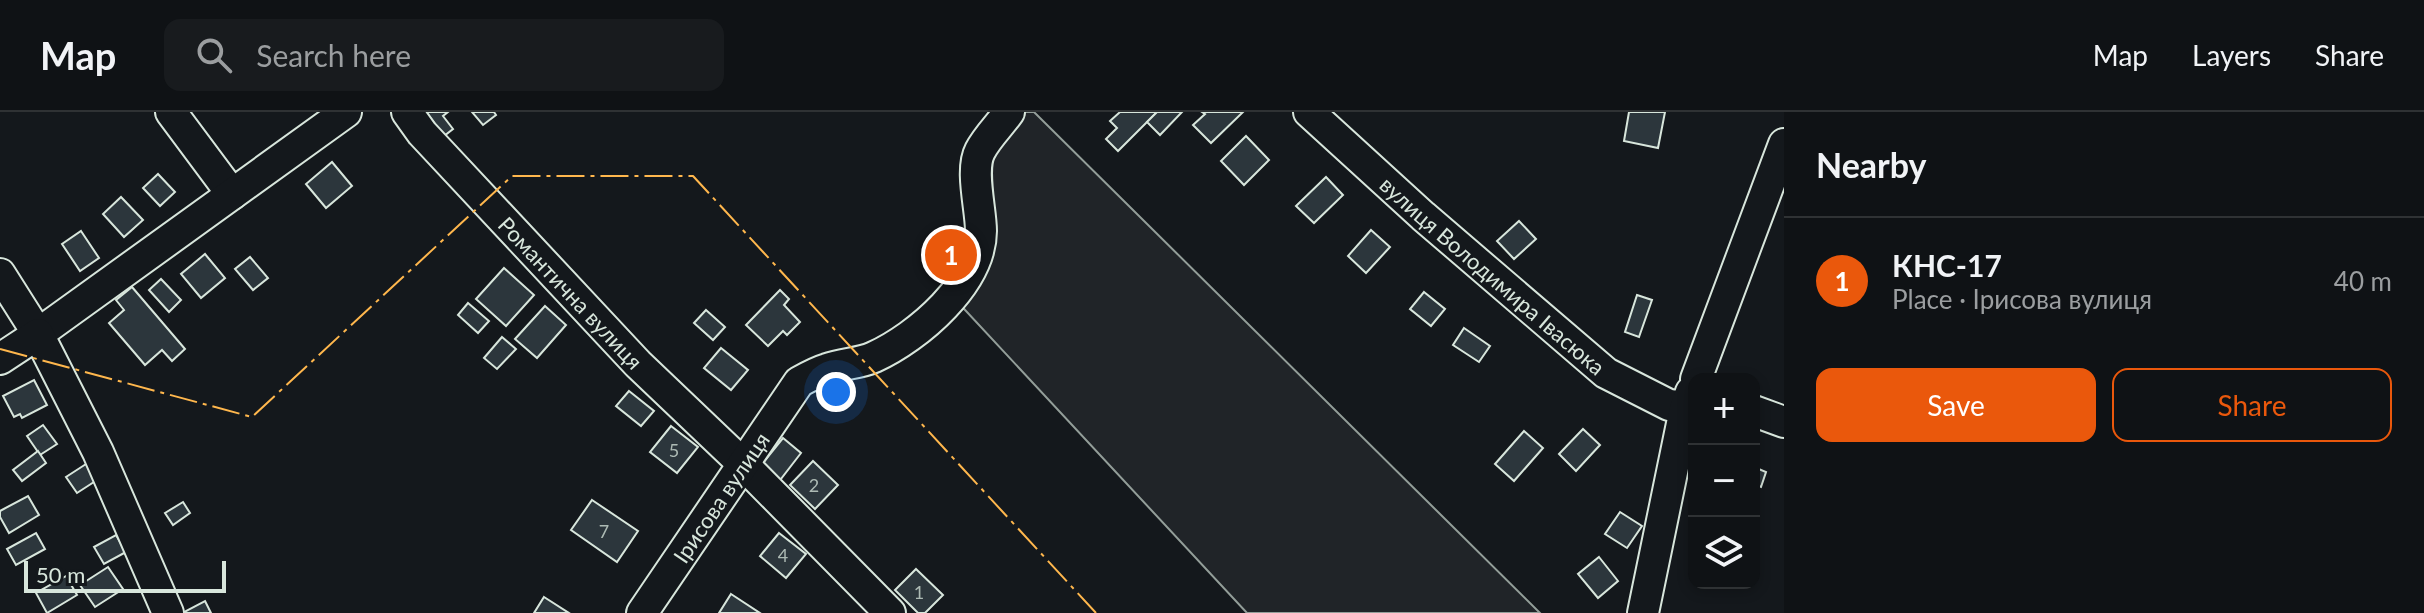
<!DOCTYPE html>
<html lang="en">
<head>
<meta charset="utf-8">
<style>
	body { margin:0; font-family:Lato,sans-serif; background:#181b1e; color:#f1f3f6 }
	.controls { position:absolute; right:24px; bottom:24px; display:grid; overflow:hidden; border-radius:16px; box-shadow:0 4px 12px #0003 }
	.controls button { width:72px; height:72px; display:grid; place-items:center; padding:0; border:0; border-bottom:2px solid #2f3234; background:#0f1215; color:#f1f3f6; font:40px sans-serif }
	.scale { position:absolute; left:24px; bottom:20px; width:202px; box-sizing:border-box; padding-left:8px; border:4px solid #d8e6dc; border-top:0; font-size:22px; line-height:28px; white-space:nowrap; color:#d8e6dc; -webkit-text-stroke:6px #14181c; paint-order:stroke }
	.you { position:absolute; left:836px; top:280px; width:28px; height:28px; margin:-20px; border:6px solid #fff; border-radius:50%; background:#1a73e8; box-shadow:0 0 0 12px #1a73e833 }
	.badge { display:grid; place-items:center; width:52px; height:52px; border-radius:50%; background:#ea580c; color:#fff; font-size:26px; font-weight:700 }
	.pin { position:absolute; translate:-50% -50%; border:4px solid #fff; box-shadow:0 2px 8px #0006 }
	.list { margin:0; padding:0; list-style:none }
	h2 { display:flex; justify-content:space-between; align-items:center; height:104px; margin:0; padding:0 32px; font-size:34px }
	h2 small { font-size:26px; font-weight:400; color:#9b9ea0 }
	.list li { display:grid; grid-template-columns:52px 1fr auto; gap:24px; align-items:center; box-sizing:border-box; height:128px; padding:0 32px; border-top:2px solid #2f3234 }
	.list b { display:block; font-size:30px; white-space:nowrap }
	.list p { margin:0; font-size:26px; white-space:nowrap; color:#9b9ea0 }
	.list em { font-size:26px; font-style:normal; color:#9b9ea0 }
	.actions { display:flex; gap:16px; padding:24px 32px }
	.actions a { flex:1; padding:18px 0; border:2px solid #ea580c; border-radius:16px; text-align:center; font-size:28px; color:#ea580c }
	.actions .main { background:#ea580c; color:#fff }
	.icon { flex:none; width:44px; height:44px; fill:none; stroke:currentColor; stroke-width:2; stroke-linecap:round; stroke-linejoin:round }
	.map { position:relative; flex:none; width:1784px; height:501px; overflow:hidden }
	header { display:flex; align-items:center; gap:48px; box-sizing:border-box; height:112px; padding:0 40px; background:#0f1215; border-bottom:2px solid #2f3234 }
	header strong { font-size:38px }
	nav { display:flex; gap:44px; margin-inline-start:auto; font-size:28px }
	.search { width:560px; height:72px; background:#181b1e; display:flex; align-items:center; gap:20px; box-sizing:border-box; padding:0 28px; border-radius:16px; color:#9b9ea0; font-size:30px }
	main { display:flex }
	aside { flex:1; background:#0f1215 }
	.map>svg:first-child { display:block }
	.garden { fill:#202428; stroke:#939e99; stroke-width:2 }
	.building { fill:#2c363c; stroke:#d8e6dc; stroke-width:2 }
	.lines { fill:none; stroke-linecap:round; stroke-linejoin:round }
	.minor-casing { stroke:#d8e6dc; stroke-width:34 }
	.minor { stroke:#14181c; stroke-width:30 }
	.power { stroke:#ffb74d; stroke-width:2; stroke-dasharray:28 6 4 6; stroke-linecap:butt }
	.labels { text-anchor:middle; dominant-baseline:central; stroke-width:6; stroke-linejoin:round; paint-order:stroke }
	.number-label { font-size:18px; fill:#adbab4 }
	.street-label { font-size:22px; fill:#d8e6dc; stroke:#14181c }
</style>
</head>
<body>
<header>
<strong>Map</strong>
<div class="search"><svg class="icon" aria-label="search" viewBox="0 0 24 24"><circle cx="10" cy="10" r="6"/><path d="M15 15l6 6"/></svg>Search here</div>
<nav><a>Map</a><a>Layers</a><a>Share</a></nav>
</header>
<main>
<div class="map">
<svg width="1784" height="501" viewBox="0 0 1784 501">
	<rect width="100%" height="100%" fill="#14181c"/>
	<polygon class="garden" points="1009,0 1034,0 1540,501 1247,501 953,185 972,153 976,52"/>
	<g class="building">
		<polygon points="426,0 448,0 443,4 453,17 444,24"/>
		<polygon points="472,0 494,0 496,3 483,13"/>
		<polygon points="1120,0 1157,0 1118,39 1106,27 1117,16 1110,9"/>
		<polygon points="1157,0 1182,0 1160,23 1147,10"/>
		<polygon points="1202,0 1243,0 1211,31 1193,13 1205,2"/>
		<polygon points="1629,0 1665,0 1658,36 1624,29"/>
		<polygon points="1246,24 1269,48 1244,73 1221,49"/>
		<polygon points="332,50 352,74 326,96 306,72"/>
		<polygon points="158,62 175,80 160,94 143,76"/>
		<polygon points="1326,65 1343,83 1314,111 1296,94"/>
		<polygon points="121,85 143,108 124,125 103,102"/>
		<polygon points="1519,109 1536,127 1514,147 1497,129"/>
		<polygon points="1371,118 1390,135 1366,161 1348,144"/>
		<polygon points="81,119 99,146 80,159 62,132"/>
		<polygon points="954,127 967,144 948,159 934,142"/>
		<polygon points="205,142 225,166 201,186 181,162"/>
		<polygon points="250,145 268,166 253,178 235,157"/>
		<polygon points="504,156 534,183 506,214 476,187"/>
		<polygon points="161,167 181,188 169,200 149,178"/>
		<polygon points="132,175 185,237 172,249 162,238 145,253 109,211 124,198 116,188"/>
		<polygon points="780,178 789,187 784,193 800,210 787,223 783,219 768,234 746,213"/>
		<polygon points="1424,180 1445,197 1431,214 1410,197"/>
		<polygon points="1637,183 1652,188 1639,225 1625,220"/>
		<polygon points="468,191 489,209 478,221 458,203"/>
		<polygon points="545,194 566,213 537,246 515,227"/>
		<polygon points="706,198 725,215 713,228 694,211"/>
		<polygon points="1464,216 1490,234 1479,250 1453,233"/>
		<polygon points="502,225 516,237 497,257 484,246"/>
		<polygon points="721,236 748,258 731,278 704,256"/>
		<polygon points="34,268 47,293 22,306 20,302 14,305 3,284"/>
		<polygon points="629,279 654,299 641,314 616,294"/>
		<polygon points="43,313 57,332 40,343 27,324"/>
		<polygon points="671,314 698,335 677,361 650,340"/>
		<polygon points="1583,317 1600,333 1576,359 1559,342"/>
		<polygon points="1524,319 1543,336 1514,369 1495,352"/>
		<polygon points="783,326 801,341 777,372 758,357"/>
		<polygon points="38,339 46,351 22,369 13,358"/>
		<polygon points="813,349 838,373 815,397 790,373"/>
		<polygon points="86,352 97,368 77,381 66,365"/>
		<polygon points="1754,355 1766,360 1761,375 1754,372"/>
		<polygon points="28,384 39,403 9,421 0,405 0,399"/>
		<polygon points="592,388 638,419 617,450 571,418"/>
		<polygon points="183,390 190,401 173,413 165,401"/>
		<polygon points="1620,400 1642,414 1627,436 1605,422"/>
		<polygon points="36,421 45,437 16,453 7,437"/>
		<polygon points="779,421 806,442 786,466 760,444"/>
		<polygon points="116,423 126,440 104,452 94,435"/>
		<polygon points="1599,445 1618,469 1598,486 1578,462"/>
		<polygon points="108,455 123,477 95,495 80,473"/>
		<polygon points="916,457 943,483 925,501 918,501 895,478"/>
		<polygon points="66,464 77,483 47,501 36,481"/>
		<polygon points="731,482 760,501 719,501"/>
		<polygon points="544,485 569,501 534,501"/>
		<polygon points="205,489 211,501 184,501 184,500"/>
	</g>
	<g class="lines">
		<g class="minor-casing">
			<g id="minor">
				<polyline points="171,0 232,82"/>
				<path id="s1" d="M 407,0 L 422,21 L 638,252 L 743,352 L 890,501"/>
				<path id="s2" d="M 1309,0 L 1423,104 L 1606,261 L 1669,293 L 1694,296"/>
				<polyline points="0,162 38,222 346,0"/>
				<polyline points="0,247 38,222 98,340 168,501"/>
				<polyline points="1696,267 1784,32"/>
				<polyline points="1754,299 1784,310"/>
				<path id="s3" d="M 642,501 L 799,270 C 808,265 817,260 827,257 C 843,251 859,252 874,245 C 918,225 981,171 981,119 C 981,97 970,58 980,39 C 987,25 1000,13 1009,0"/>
				<polyline points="1643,501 1685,297 1691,280"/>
			</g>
		</g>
		<use href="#minor" class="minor"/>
		<polyline class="power" points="0,237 252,305 512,64 693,64 1096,501"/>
	</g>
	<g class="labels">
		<g class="number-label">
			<text x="674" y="338">5</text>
			<text x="814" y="373">2</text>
			<text x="604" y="419">7</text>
			<text x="783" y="443">4</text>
			<text x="919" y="480">1</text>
		</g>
		<g class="street-label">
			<text stroke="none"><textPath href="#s2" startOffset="246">вулиця Володимира Івасюка</textPath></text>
			<text stroke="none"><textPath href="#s1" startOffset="244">Романтична вулиця</textPath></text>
			<text stroke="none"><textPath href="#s3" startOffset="140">Ірисова вулиця</textPath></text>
		</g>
	</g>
</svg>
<div class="controls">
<button>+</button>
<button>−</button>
<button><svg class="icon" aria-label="layers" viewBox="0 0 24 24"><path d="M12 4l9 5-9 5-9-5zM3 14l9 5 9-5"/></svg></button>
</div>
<div class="scale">50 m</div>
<div class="you"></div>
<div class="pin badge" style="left:951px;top:143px">1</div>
</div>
<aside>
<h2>Nearby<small></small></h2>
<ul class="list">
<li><span class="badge">1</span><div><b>КНС-17</b><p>Place · Ірисова вулиця</p></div><em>40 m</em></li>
</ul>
<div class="actions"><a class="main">Save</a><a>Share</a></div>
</aside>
</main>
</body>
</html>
